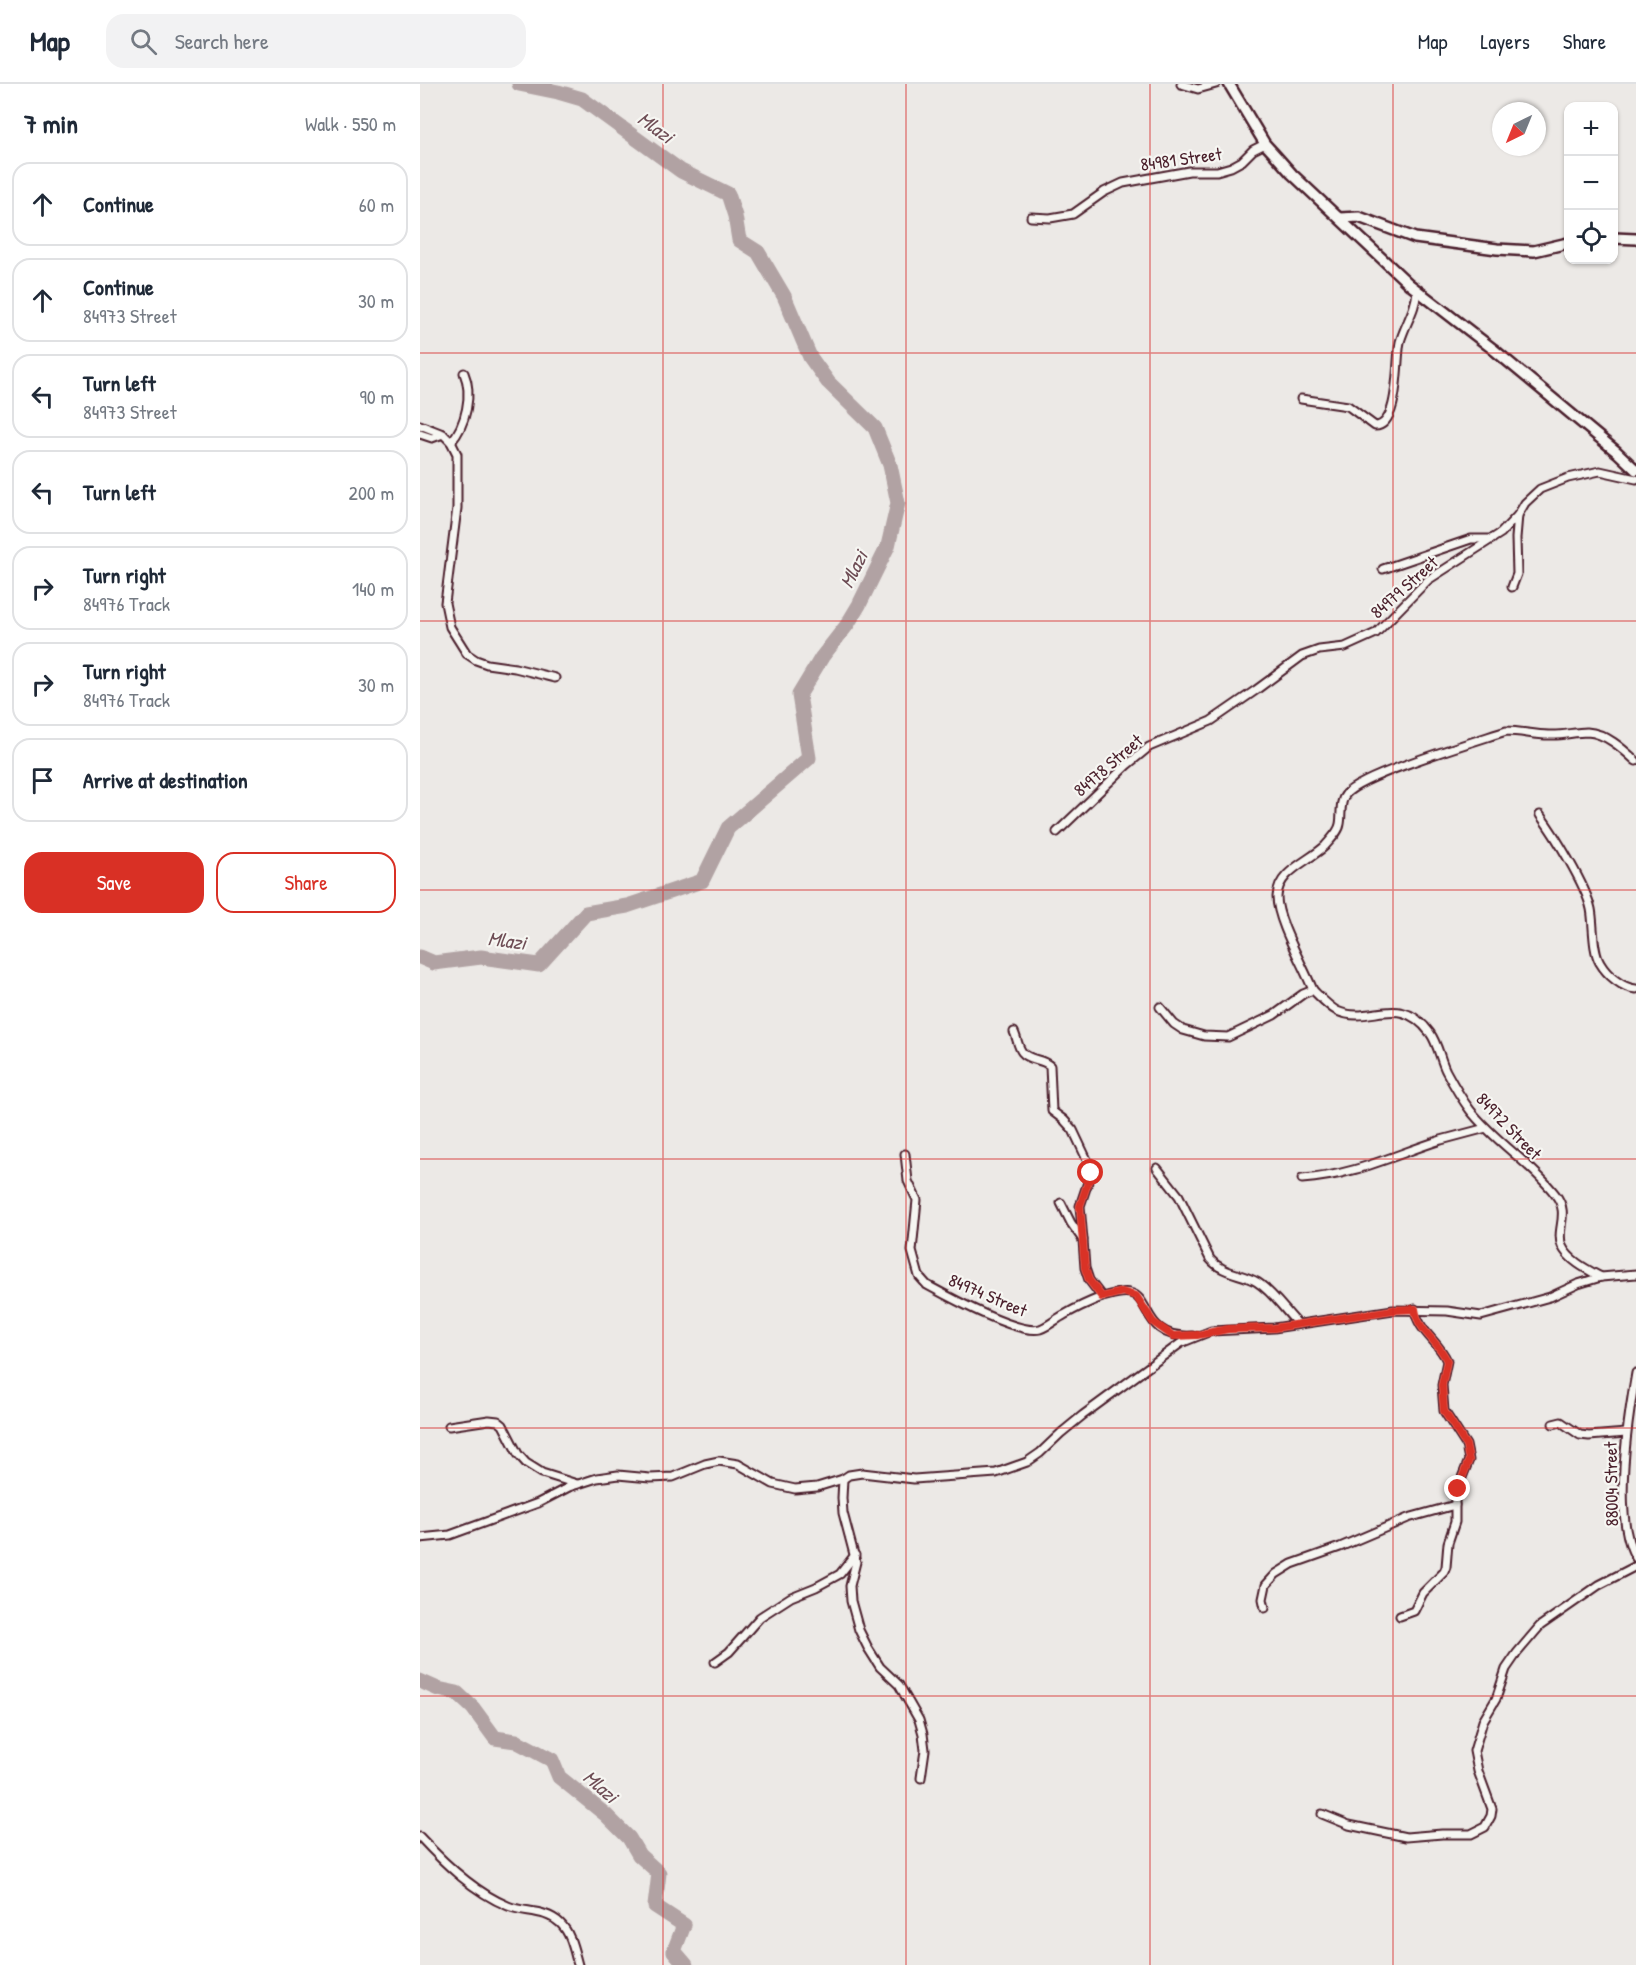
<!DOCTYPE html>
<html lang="en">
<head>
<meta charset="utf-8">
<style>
	body { margin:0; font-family:"Patrick Hand",sans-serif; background:#f2f2f3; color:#1f2937 }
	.controls { position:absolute; right:18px; top:18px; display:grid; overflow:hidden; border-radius:12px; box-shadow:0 2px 4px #0004 }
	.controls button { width:54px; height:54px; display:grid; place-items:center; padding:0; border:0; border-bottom:2px solid #e0e1e3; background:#fff; color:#1f2937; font:30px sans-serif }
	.compass { position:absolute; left:1072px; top:18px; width:54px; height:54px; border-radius:50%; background:#fff; box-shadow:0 2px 4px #0004; rotate:223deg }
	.stop { position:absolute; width:18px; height:18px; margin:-14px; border:4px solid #d93025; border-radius:50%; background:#fff }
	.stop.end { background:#d93025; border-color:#fff; box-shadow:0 2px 6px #0008 }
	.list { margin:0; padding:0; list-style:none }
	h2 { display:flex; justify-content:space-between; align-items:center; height:78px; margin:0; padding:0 24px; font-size:26px }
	h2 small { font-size:20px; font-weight:400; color:#747a83 }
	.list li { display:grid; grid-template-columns:39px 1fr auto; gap:18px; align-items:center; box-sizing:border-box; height:84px; margin:0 12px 12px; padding:0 12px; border:2px solid #e0e1e3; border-radius:18px }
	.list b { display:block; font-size:22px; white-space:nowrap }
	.list p { margin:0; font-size:20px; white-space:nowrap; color:#747a83 }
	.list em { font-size:20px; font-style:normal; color:#747a83 }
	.actions { display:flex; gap:12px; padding:18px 24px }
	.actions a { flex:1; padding:14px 0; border:2px solid #d93025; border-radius:18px; text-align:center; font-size:21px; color:#d93025 }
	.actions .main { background:#d93025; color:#fff }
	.icon { flex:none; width:33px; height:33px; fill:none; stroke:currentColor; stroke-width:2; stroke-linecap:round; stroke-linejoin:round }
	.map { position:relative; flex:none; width:1216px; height:1881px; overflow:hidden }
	header { display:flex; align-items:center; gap:36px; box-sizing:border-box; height:84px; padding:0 30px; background:#fff; border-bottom:2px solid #e0e1e3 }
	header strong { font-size:28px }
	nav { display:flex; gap:33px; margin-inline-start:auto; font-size:21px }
	.search { width:420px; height:54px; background:#f2f2f3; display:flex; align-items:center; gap:15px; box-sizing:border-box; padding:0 21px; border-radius:18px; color:#747a83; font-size:22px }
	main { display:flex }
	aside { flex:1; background:#fff }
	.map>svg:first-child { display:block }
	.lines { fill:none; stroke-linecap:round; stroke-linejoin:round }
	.river { stroke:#b1a2a3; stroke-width:15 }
	.street-casing { stroke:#4a1f2b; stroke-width:11 }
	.secondary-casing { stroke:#4a1f2b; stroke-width:14 }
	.street { stroke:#f6f6f2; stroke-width:7 }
	.secondary { stroke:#f6f6f2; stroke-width:9 }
	.route { stroke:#d93025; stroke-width:8 }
	.grid { fill:none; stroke:#d62828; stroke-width:1.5; stroke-opacity:0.55 }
	.labels { text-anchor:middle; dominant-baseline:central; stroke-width:4.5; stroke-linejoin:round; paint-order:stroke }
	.street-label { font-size:18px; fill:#4a1f2b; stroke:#f6f6f2 }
	.water-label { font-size:20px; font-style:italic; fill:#6e4d55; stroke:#f6f6f2 }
</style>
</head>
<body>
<header>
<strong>Map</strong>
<div class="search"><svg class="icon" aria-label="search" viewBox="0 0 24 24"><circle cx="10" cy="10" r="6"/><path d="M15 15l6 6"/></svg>Search here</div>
<nav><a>Map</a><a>Layers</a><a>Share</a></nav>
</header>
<main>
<aside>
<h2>7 min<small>Walk · 550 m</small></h2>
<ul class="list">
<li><svg class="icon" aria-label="ahead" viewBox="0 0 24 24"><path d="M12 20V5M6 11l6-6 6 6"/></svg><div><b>Continue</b></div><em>60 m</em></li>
<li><svg class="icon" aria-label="ahead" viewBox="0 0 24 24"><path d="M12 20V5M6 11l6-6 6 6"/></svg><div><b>Continue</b><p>84973 Street</p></div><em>30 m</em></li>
<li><svg class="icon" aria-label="left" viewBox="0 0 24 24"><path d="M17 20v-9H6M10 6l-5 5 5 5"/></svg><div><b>Turn left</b><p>84973 Street</p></div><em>90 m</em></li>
<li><svg class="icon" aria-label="left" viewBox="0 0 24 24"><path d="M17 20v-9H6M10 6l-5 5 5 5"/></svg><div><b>Turn left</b></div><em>200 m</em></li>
<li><svg class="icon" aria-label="right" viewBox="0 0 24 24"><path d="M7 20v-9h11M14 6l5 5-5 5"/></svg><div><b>Turn right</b><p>84976 Track</p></div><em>140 m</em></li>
<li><svg class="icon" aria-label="right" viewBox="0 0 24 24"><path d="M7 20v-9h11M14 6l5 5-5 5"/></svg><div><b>Turn right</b><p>84976 Track</p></div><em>30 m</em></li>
<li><svg class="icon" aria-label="arrive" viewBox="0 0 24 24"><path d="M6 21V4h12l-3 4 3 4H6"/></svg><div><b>Arrive at destination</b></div></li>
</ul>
<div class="actions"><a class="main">Save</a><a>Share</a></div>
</aside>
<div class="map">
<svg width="1216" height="1881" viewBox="0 0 1216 1881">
	<rect width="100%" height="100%" fill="#ece9e6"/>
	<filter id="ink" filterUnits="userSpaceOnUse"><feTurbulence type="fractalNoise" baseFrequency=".0167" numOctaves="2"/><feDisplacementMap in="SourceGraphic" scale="12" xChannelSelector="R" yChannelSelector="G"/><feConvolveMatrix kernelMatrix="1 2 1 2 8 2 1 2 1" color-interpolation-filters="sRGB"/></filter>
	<g filter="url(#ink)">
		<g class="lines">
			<g class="river">
				<polyline points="0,873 14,879 61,873 119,881 166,829 207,822 282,797 308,744 389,674 379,611 402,573 427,541 439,521 468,462 478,419 470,381 455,344 408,298 390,273 364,212 338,168 319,156 315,132 308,110 261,87 162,15 138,8 99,0"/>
				<polyline points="0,1597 18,1605 37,1609 53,1624 75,1654 96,1657 132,1676 139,1693 186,1731 209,1754 219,1771 239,1789 235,1822 264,1841 254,1867 266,1881"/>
			</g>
			<g class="street-casing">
				<g id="street">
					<polyline points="761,0 778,5 796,0"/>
					<polyline points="611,133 630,134 653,130 684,108 703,99 769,87 797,87 811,83 822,77 833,66 845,60"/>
					<path d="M 881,315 L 928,322 L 955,342 C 980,342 976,275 980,258 C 985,240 996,226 997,206"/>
					<polyline points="0,341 23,350 31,358 37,370 37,424 25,519 30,543 47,570 56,576 67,580 95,584 135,594"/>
					<polyline points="0,350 12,354 23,350"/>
					<path d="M 31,358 C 46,341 53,310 44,289"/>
					<polyline points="963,485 1051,455 1072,455"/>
					<polyline points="1092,503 1097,490 1096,454 1098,431"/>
					<path d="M 1120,731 C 1135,751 1166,802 1171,825 C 1174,840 1172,866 1180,879 C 1187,891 1202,904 1216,905"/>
					<polyline points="637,748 707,681 729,663 791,637 836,606 882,572 899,566 925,563 956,549 1008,496 1081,449 1098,431 1105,419 1120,405 1148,394 1180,387 1216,395"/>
					<polyline points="740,923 754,940 763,946 784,952 808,953 854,931 883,910 893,906"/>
					<path d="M 594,948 C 597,954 598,963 602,968 C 609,977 622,974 630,982 L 632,1027 L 644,1036 L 653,1046 L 670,1082 L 671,1089 L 660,1122 L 663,1156"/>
					<path d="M 485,1070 L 488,1097 L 497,1116 L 492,1167 L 499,1192 L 507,1201 C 529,1213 598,1251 620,1245 C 629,1242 636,1235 644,1231 C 656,1224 669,1218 682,1213"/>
					<path d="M 737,1084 L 759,1112 L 790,1175 C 803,1190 821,1189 837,1198 C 853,1208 865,1227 878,1240"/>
					<path d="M 882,1095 C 932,1092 974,1071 1021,1056 C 1036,1052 1051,1048 1066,1044"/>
					<path d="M 641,1119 L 651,1139 L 663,1156 L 665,1184 L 669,1196 L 682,1213 C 691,1211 701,1207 710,1209 C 732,1214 722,1255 772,1252"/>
					<path d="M 1181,1193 C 1168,1186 1149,1177 1142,1162 C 1135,1145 1151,1130 1135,1110 C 1110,1078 1075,1058 1050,1026 C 1041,1014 1033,1000 1026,987 C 1020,975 1018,960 1010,949 C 979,907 951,942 917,927 C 908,922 900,913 893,906 C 883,881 857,837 857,813 C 858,787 888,778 905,762 C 910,756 919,748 920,740 C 922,730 919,718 926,710 C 942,691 1056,657 1086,647 C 1101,647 1114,651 1129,651 C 1142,652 1154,648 1167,648 C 1186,649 1203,665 1216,677"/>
					<path d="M 1216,1289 C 1208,1334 1192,1435 1216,1474"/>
					<polyline points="1133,1340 1141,1338 1160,1351 1169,1352 1206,1349"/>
					<polyline points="29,1342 69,1336 78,1337 83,1341 98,1370 106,1379 122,1389 157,1400"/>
					<polyline points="423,1395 422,1414 423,1429 436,1478 430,1502 431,1517 439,1546 448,1564 460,1583 479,1601 499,1636 503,1650 505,1666 501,1694"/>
					<polyline points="0,1454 30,1451 118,1419 149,1403 177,1394 198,1391 230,1394 253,1393 285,1380 299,1377 318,1380 353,1400 375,1405 397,1403 423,1395 429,1391 442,1389 494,1395 576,1389 607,1378 620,1369 641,1349 663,1331 761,1259 791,1247 854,1244 973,1226 1027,1227 1061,1232 1130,1213 1158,1200 1181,1193 1216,1190"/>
					<polyline points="845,1524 843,1515 846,1501 856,1490 872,1480 920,1463 988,1434 1035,1421"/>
					<path d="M 980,1532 L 994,1527 L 1003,1509 L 1024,1488 L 1026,1483 L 1028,1459 L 1035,1438 L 1035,1411 L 1049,1376 L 1046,1361 L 1024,1327 L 1022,1301 L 1027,1277 C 1019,1257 998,1248 995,1225"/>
					<polyline points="295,1578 309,1568 340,1533 371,1513 396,1503 420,1490 435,1471"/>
					<polyline points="902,1730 929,1741 986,1753 1022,1750 1051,1750 1065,1743 1071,1732 1072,1725 1058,1687 1054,1667 1063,1637 1076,1615 1086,1585 1097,1569 1120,1542 1179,1501 1216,1482"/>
					<path d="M 0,1753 C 24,1779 54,1808 88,1822 C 105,1829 125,1825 140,1839 C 151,1849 154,1867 158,1881"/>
				</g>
			</g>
			<g class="secondary-casing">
				<g id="secondary">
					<polyline points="809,0 845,60 856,72 872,90 989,200 1073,265 1197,368 1216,386"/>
					<polyline points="920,134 939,133 995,154 1077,165 1114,167 1148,159"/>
					<polyline points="1194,154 1216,155"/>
				</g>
			</g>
			<use href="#street" class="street"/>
			<use href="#secondary" class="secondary"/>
		</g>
	</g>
	<g class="lines" filter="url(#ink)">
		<path class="route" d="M 671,1089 L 660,1122 L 665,1184 L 669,1196 L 682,1213 L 702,1208 L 716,1212 L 733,1238 L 753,1252 L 777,1251 L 808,1245 L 854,1244 L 973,1226 L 995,1225 C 998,1248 1019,1257 1027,1277 L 1022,1301 L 1024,1327 L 1046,1361 L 1049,1376 L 1038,1405"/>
	</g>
	<path class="grid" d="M 243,0 L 243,1881M 486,0 L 486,1881M 730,0 L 730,1881M 973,0 L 973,1881M 0,269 L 1216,269M 0,537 L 1216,537M 0,806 L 1216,806M 0,1075 L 1216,1075M 0,1344 L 1216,1344M 0,1612 L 1216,1612"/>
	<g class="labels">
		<g class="street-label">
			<text transform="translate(761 75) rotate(-8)">84981 Street</text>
			<text transform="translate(984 503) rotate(-42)">84979 Street</text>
			<text transform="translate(688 681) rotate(-41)">84978 Street</text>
			<text transform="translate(1089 1042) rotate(46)">84972 Street</text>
			<text transform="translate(568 1211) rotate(23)">84974 Street</text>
			<text transform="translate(1191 1400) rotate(-91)">88004 Street</text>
		</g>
		<g class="water-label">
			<text transform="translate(236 43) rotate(36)">Mlazi</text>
			<text transform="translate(433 485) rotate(-64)">Mlazi</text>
			<text transform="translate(87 856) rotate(7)">Mlazi</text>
			<text transform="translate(181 1702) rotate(41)">Mlazi</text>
		</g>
	</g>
</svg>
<div class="controls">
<button>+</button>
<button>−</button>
<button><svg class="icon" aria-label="locate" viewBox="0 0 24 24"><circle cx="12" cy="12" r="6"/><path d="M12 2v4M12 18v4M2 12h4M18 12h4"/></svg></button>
</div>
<svg class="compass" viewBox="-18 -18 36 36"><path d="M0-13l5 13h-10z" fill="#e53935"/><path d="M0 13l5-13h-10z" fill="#747a83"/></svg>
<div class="stop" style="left:671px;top:1089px"></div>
<div class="stop end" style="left:1038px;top:1405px"></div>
</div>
</main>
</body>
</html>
